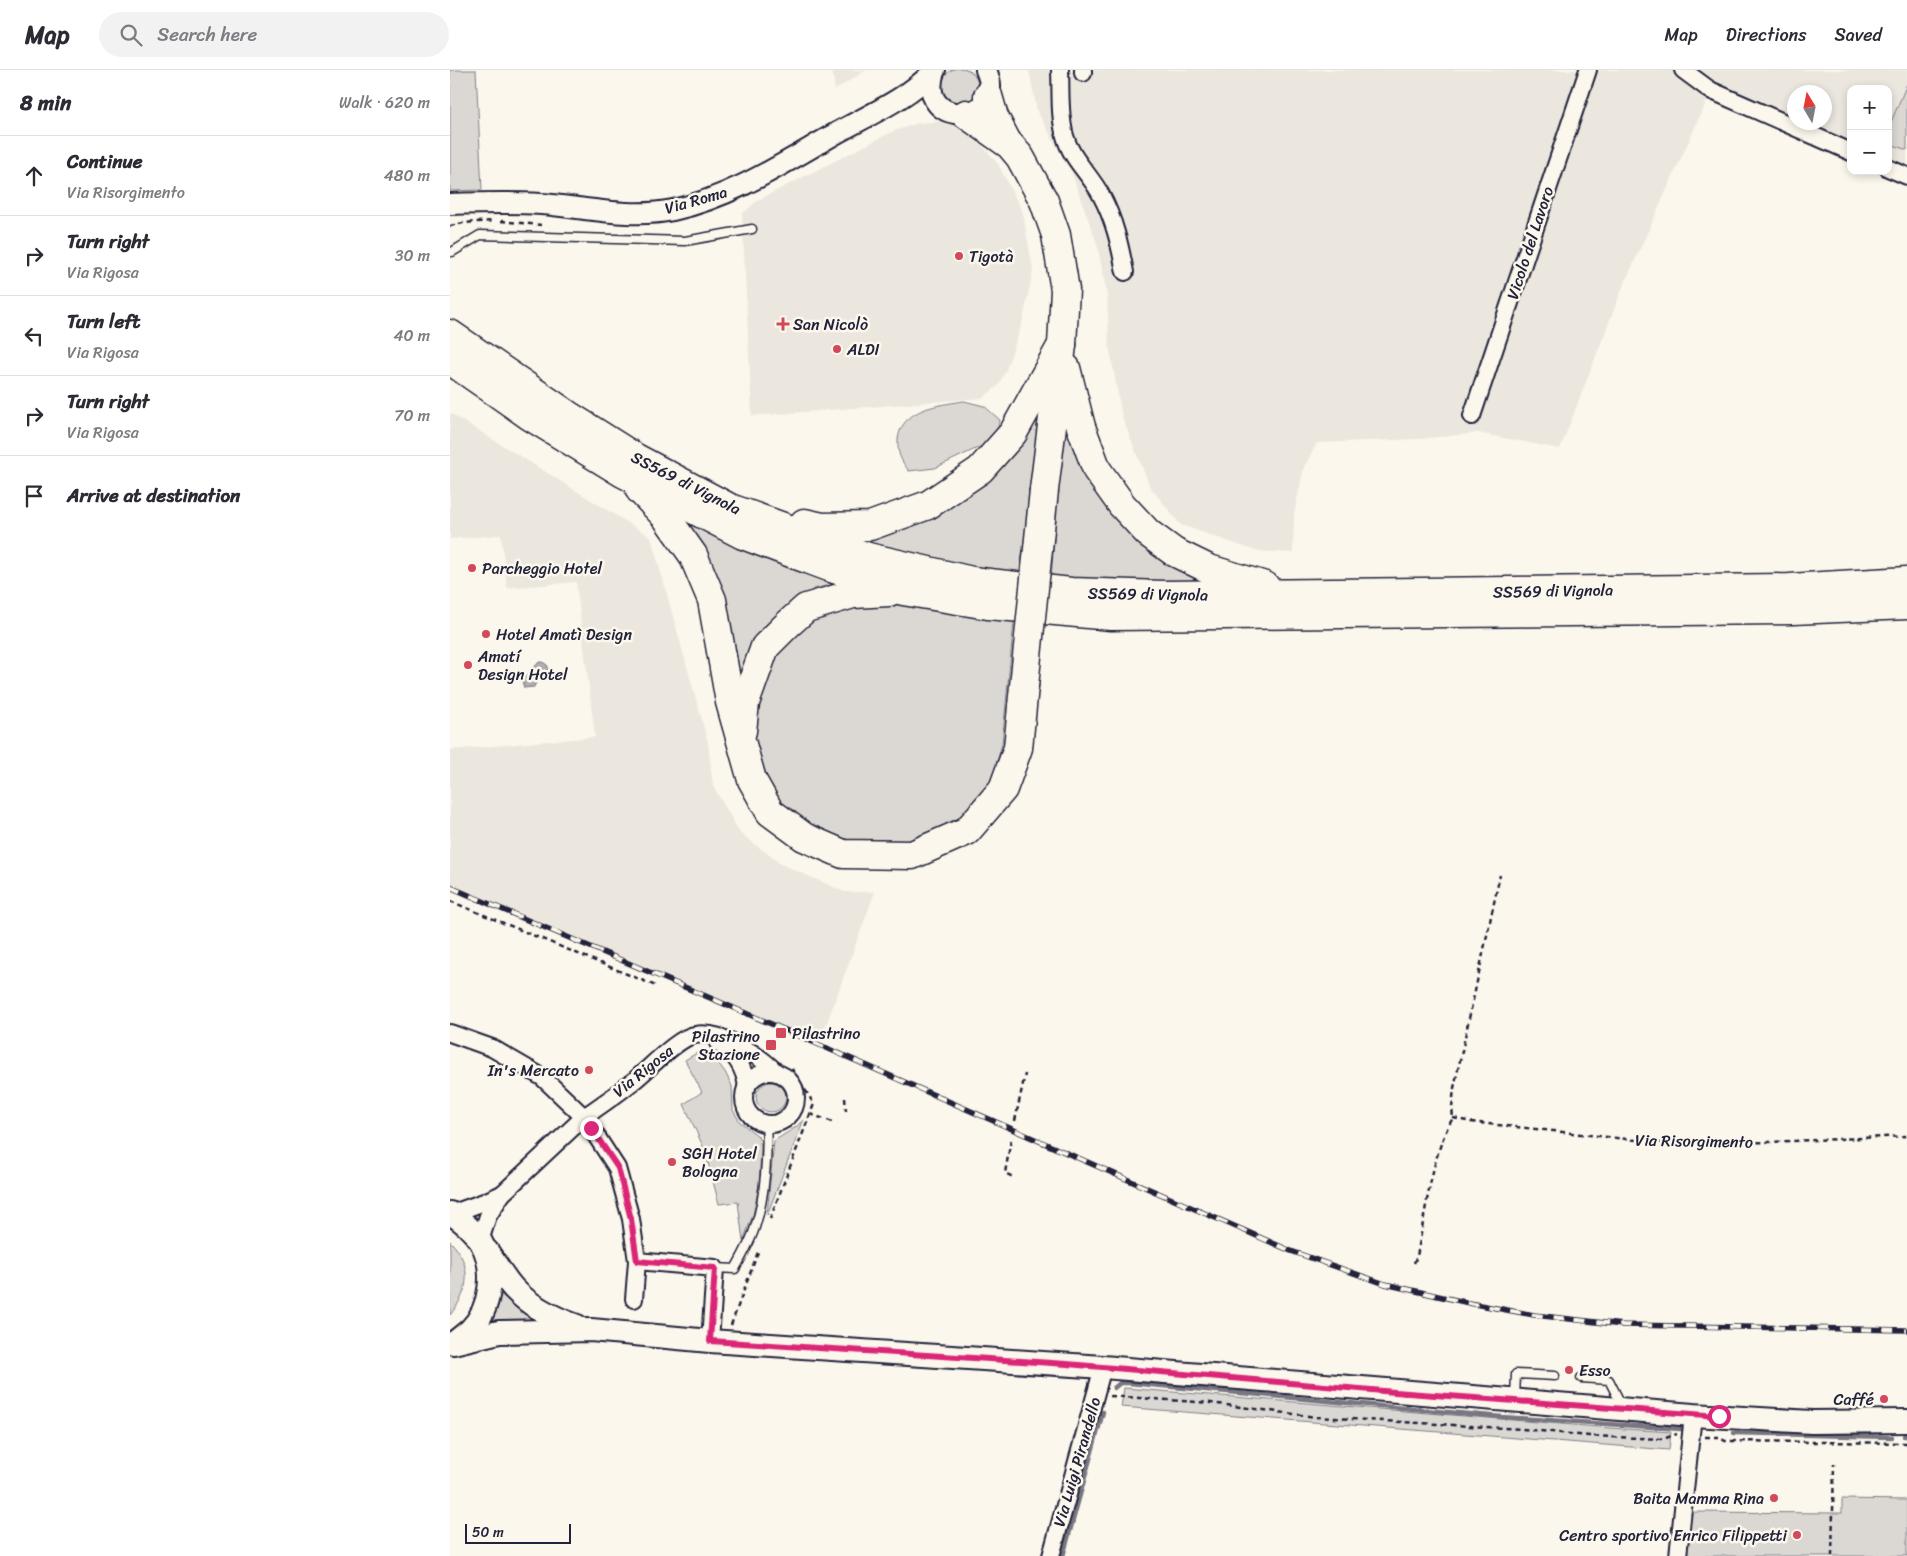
<!DOCTYPE html>
<html lang="en">
<head>
<meta charset="utf-8">
<style>
	body { margin:0; font-family:Sriracha,sans-serif; background:#f2f2f3; color:#2b2b33 }
	.controls { position:absolute; right:15px; top:15px; display:grid; overflow:hidden; border-radius:10px; box-shadow:0 2px 8px #0003 }
	.controls button { width:45px; height:45px; display:grid; place-items:center; padding:0; border:0; border-bottom:1px solid #e1e1e2; background:#fff; color:#2b2b33; font:25px sans-serif }
	.compass { position:absolute; left:1337px; top:15px; width:45px; height:45px; border-radius:50%; background:#fff; box-shadow:0 2px 8px #0003; rotate:350deg }
	.scale { position:absolute; left:15px; bottom:12px; width:106px; box-sizing:border-box; padding-left:5px; border:2px solid #22223b; border-top:0; font-size:14px; line-height:18px; white-space:nowrap; color:#22223b; -webkit-text-stroke:4px #fbf7ec; paint-order:stroke }
	.stop { position:absolute; width:15px; height:15px; margin:-11px; border:4px solid #db2777; border-radius:50%; background:#fff }
	.stop.end { background:#db2777; border-color:#fff; box-shadow:0 1px 5px #0008 }
	.list { margin:0; padding:0; list-style:none }
	h2 { display:flex; justify-content:space-between; align-items:center; height:65px; margin:0; padding:0 20px; font-size:21px }
	h2 small { font-size:16px; font-weight:400; color:#7c7c81 }
	.list li { display:grid; grid-template-columns:32px 1fr auto; gap:15px; align-items:center; box-sizing:border-box; height:80px; padding:0 20px; border-top:1px solid #e1e1e2 }
	.list b { display:block; font-size:19px; white-space:nowrap }
	.list p { margin:0; font-size:16px; white-space:nowrap; color:#7c7c81 }
	.list em { font-size:16px; font-style:normal; color:#7c7c81 }
	.icon { flex:none; width:28px; height:28px; fill:none; stroke:currentColor; stroke-width:2; stroke-linecap:round; stroke-linejoin:round }
	.map { position:relative; flex:none; width:1457px; height:1486px; overflow:hidden }
	header { display:flex; align-items:center; gap:30px; box-sizing:border-box; height:70px; padding:0 25px; background:#fff; border-bottom:1px solid #e1e1e2 }
	header strong { font-size:24px }
	nav { display:flex; gap:28px; margin-inline-start:auto; font-size:18px }
	.search { width:350px; height:45px; background:#f2f2f3; display:flex; align-items:center; gap:12px; box-sizing:border-box; padding:0 18px; border-radius:28px; color:#7c7c81; font-size:19px }
	main { display:flex }
	aside { flex:1; background:#fff }
	.map>svg:first-child { display:block }
	.built { fill:#ebe7df; fill-rule:evenodd }
	.green { fill:#dbd8d3; stroke:#7e7d87 }
	.water { fill:#b1aeb0; stroke:#787681 }
	.lines { fill:none; stroke-linecap:round; stroke-linejoin:round }
	.stream { stroke:#787681; stroke-width:4.5 }
	.service-casing { stroke:#22223b; stroke-width:11 }
	.minor-casing { stroke:#22223b; stroke-width:20 }
	.tertiary-casing { stroke:#22223b; stroke-width:24 }
	.secondary-casing { stroke:#22223b; stroke-width:26 }
	.trunk-casing { stroke:#22223b; stroke-width:31 }
	.path { stroke:#22223b; stroke-width:2.5; stroke-dasharray:5 4; stroke-linecap:butt }
	.service { stroke:#fbf7ec; stroke-width:8 }
	.minor { stroke:#fbf7ec; stroke-width:16 }
	.tertiary { stroke:#fbf7ec; stroke-width:20 }
	.secondary { stroke:#fbf7ec; stroke-width:22 }
	.trunk { stroke:#fbf7ec; stroke-width:28 }
	.rail-casing { stroke:#22223b; stroke-width:5.5 }
	.rail { stroke:#fbf7ec; stroke-width:4; stroke-dasharray:11; stroke-linecap:butt }
	.trunk-bridge-casing { stroke:#22223b; stroke-width:31; stroke-linecap:butt }
	.trunk-bridge { stroke:#fbf7ec; stroke-width:28 }
	.route { stroke:#db2777; stroke-width:6 }
	.poi-dot { fill:#d1495b; stroke:#fbf7ec; stroke-width:2 }
	.labels { text-anchor:middle; dominant-baseline:central; stroke-width:5; stroke-linejoin:round; paint-order:stroke }
	.street-label { font-size:16px; fill:#22223b; stroke:#fbf7ec }
	.poi-label { font-size:16px; fill:#22223b; stroke:#fbf7ec; text-anchor:start }
</style>
</head>
<body>
<header>
<strong>Map</strong>
<div class="search"><svg class="icon" aria-label="search" viewBox="0 0 24 24"><circle cx="10" cy="10" r="6"/><path d="M15 15l6 6"/></svg>Search here</div>
<nav><a>Map</a><a>Directions</a><a>Saved</a></nav>
</header>
<main>
<aside>
<h2>8 min<small>Walk · 620 m</small></h2>
<ul class="list">
<li><svg class="icon" aria-label="ahead" viewBox="0 0 24 24"><path d="M12 20V5M6 11l6-6 6 6"/></svg><div><b>Continue</b><p>Via Risorgimento</p></div><em>480 m</em></li>
<li><svg class="icon" aria-label="right" viewBox="0 0 24 24"><path d="M7 20v-9h11M14 6l5 5-5 5"/></svg><div><b>Turn right</b><p>Via Rigosa</p></div><em>30 m</em></li>
<li><svg class="icon" aria-label="left" viewBox="0 0 24 24"><path d="M17 20v-9H6M10 6l-5 5 5 5"/></svg><div><b>Turn left</b><p>Via Rigosa</p></div><em>40 m</em></li>
<li><svg class="icon" aria-label="right" viewBox="0 0 24 24"><path d="M7 20v-9h11M14 6l5 5-5 5"/></svg><div><b>Turn right</b><p>Via Rigosa</p></div><em>70 m</em></li>
<li><svg class="icon" aria-label="arrive" viewBox="0 0 24 24"><path d="M6 21V4h12l-3 4 3 4H6"/></svg><div><b>Arrive at destination</b></div></li>
</ul>
</aside>
<div class="map">
<svg width="1457" height="1486" viewBox="0 0 1457 1486">
	<rect width="100%" height="100%" fill="#fbf7ec"/>
	<filter id="ink" filterUnits="userSpaceOnUse"><feTurbulence type="fractalNoise" baseFrequency=".02" numOctaves="2"/><feDisplacementMap in="SourceGraphic" scale="10" xChannelSelector="R" yChannelSelector="G"/><feConvolveMatrix kernelMatrix="1 2 1 2 8 2 1 2 1" color-interpolation-filters="sRGB"/></filter>
	<g filter="url(#ink)">
		<g class="built">
			<polygon points="382,0 416,0 385,20"/>
			<path d="M 579,0 L 1457,0 L 1457,108 L 1438,100 L 1438,19 L 1401,19 L 1401,84 L 1260,24 L 1172,219 L 1110,379 L 1028,363 L 969,369 L 867,373 L 854,397 L 844,445 L 843,483 L 806,481 L 731,455 L 700,417 L 672,347 L 659,275 L 657,224 L 647,174 L 622,104 L 587,41 ZM 1344,22 L 1374,22 L 1374,52 L 1344,52 Z"/>
			<polygon points="493,51 521,62 548,94 573,143 583,200 573,250 556,300 548,316 533,328 302,346 292,144 308,130 444,61 469,53"/>
			<polygon points="0,343 201,467 258,672 263,716 290,763 331,794 395,822 425,822 369,974 206,908 0,820 0,680 145,667 126,512 57,518 51,465 0,469"/>
		</g>
		<g class="green">
			<circle cx="510" cy="16" r="18"/>
			<polygon points="0,0 26,0 32,120 0,121"/>
			<polygon points="1457,14 1457,80 1438,73 1438,59"/>
			<path d="M 514,331 L 534,336 L 550,350 L 546,364 L 534,375 L 485,398 L 459,401 C 451,391 447,383 448,369 C 452,338 489,335 514,331 Z"/>
			<polygon points="594,339 569,505 480,491 393,467 571,373"/>
			<polygon points="614,345 649,420 773,514 601,509"/>
			<polygon points="218,442 395,511 364,519 330,543 298,581 286,629"/>
			<polygon points="432,530 564,551 552,674 540,716 507,752 459,774 406,775 358,758 321,721 302,672 302,630 324,581 354,549"/>
			<polygon points="252,980 262,985 275,1002 282,1016 283,1040 290,1052 308,1066 311,1076 309,1115 303,1145 293,1171 288,1132 269,1134 255,1081 234,1034 252,1022 235,990"/>
			<circle cx="321" cy="1027" r="15"/>
			<polygon points="354,1049 317,1145 324,1071 346,1057"/>
			<path d="M 0,1171 C 23,1195 20,1221 0,1245 Z"/>
			<polygon points="50,1224 80,1247 82,1252 37,1257"/>
			<polygon points="674,1318 1160,1358 1221,1362 1219,1380 671,1337"/>
			<polygon points="1392,1429 1457,1430 1457,1486 1235,1486 1239,1442 1392,1443"/>
		</g>
		<polygon class="water" points="89,592 93,592 98,596 97,602 88,608 84,617 74,618 72,611"/>
		<g class="lines">
			<g class="stream">
				<polyline points="664,1318 670,1313 679,1313 1052,1347 1231,1359"/>
				<polyline points="1284,1363 1442,1367"/>
				<polyline points="1454,1366 1457,1366"/>
				<polyline points="613,1486 653,1342"/>
			</g>
			<g class="service-casing">
				<g id="service">
					<polyline points="2,182 30,165 235,171 302,159"/>
					<path d="M 265,1198 L 285,1199 C 293,1185 302,1169 306,1154 C 315,1127 318,1081 316,1054"/>
					<polyline points="1131,1308 1159,1310 1172,1336"/>
					<polyline points="1065,1328 1066,1304 1105,1306"/>
				</g>
			</g>
			<g class="minor-casing">
				<g id="minor">
					<path d="M 610,0 C 611,21 609,45 615,66 C 621,89 640,104 651,125 C 664,149 670,175 675,202"/>
					<polyline points="633,0 633,3"/>
					<polyline points="1233,0 1260,20 1401,82"/>
					<polyline points="1438,98 1457,106"/>
					<polyline points="1022,346 1138,0"/>
					<polyline points="0,963 42,978 92,1007 134,1047 52,1124 38,1146 30,1171"/>
					<path d="M 268,973 C 285,983 295,998 297,1018"/>
					<circle cx="320" cy="1028" r="26"/>
					<polyline points="1,1144 34,1132 52,1124"/>
					<polyline points="187,1191 265,1198 260,1271"/>
					<path d="M 184,1229 L 187,1191 L 181,1149 L 167,1098 L 134,1047 C 150,1036 166,1025 181,1013 C 197,1001 228,967 245,965 C 272,960 309,985 327,1003"/>
					<polyline points="601,1486 653,1297"/>
					<polyline points="1228,1486 1243,1345"/>
				</g>
			</g>
			<g class="tertiary-casing">
				<g id="tertiary">
					<path d="M 484,1 C 465,61 560,54 536,0"/>
					<path d="M 0,134 C 30,133 60,132 91,134 C 134,137 179,149 223,140 C 282,127 332,94 383,65 C 418,45 456,30 485,0"/>
				</g>
			</g>
			<g class="secondary-casing">
				<g id="secondary">
					<path d="M 0,1143 C 13,1151 23,1160 31,1172 C 46,1198 42,1238 20,1260 C 15,1264 10,1268 5,1272"/>
					<path d="M 37,1181 C 46,1194 54,1208 64,1219 C 81,1237 104,1248 127,1256"/>
					<polyline points="3,1273 49,1262 141,1260 260,1271 653,1297 1243,1345 1362,1352 1457,1351"/>
				</g>
			</g>
			<g class="trunk-casing">
				<g id="trunk">
					<polyline points="538,26 544,47 556,70"/>
					<polyline points="516,44 560,75 570,87 594,131 606,165 615,220 612,275 594,420"/>
					<polyline points="0,264 118,345 186,388 280,438 418,487 522,511 621,522 713,525 1339,518 1457,511"/>
					<polyline points="0,290 80,346 173,403 293,465 381,498 453,521 538,535 661,546 1343,540 1457,535"/>
					<polyline points="616,298 631,357 647,400 672,435 698,463 724,482 759,499 815,516"/>
					<polyline points="190,420 216,447 243,485 262,530 280,632 302,710 320,742 354,767 393,784 462,785 517,761 553,719 568,678 574,616"/>
					<polyline points="354,453 372,457 420,456 478,435 530,400 563,363 612,275"/>
					<polyline points="292,661 295,633 315,577 337,555 356,538 403,524 439,522"/>
				</g>
			</g>
			<g class="path">
				<polyline points="51,151 91,155"/>
				<polyline points="0,156 13,153 43,151"/>
				<polyline points="0,831 206,916"/>
				<polyline points="395,1028 396,1041"/>
				<polyline points="360,1044 383,1052"/>
				<polyline points="1003,1048 1021,1052 1222,1074 1319,1072 1457,1066"/>
				<polyline points="565,1051 575,1004"/>
				<polyline points="561,1070 555,1103 565,1108"/>
				<polyline points="320,1149 364,1034 342,999"/>
				<path d="M 964,1193 L 967,1186 C 975,1146 982,1081 1003,1048 L 1002,1038 L 1004,1018 L 1050,805"/>
				<polyline points="281,1255 308,1182"/>
				<polyline points="660,1326 761,1333 866,1347 1072,1359 1139,1366 1213,1369 1227,1364"/>
				<polyline points="1255,1367 1269,1367 1275,1371 1457,1373"/>
				<polyline points="1382,1486 1384,1394"/>
			</g>
			<use href="#service" class="service"/>
			<use href="#minor" class="minor"/>
			<use href="#tertiary" class="tertiary"/>
			<use href="#secondary" class="secondary"/>
			<use href="#trunk" class="trunk"/>
			<g class="rail-casing">
				<polyline id="rail" points="0,817 333,959 841,1181 935,1214 1019,1233 1084,1245 1173,1255 1457,1260"/>
			</g>
			<use href="#rail" class="rail"/>
			<g class="trunk-bridge-casing">
				<polyline id="trunk-bridge" points="574,616 594,420"/>
			</g>
			<use href="#trunk-bridge" class="trunk-bridge"/>
		</g>
	</g>
	<g class="lines" filter="url(#ink)">
		<polyline class="route" points="141,1058 168,1098 181,1149 187,1191 265,1198 260,1271 617,1294 945,1322 1269,1346"/>
	</g>
	<g class="poi-dot">
		<circle cx="509" cy="186" r="5"/>
		<path d="M330.5 246.5h5v5h5v5h-5v5h-5v-5h-5v-5h5z"/>
		<circle cx="387" cy="279" r="5"/>
		<circle cx="22" cy="498" r="5"/>
		<circle cx="36" cy="564" r="5"/>
		<circle cx="18" cy="595" r="5"/>
		<rect x="325" y="957" width="12" height="12" rx="2.5"/>
		<rect x="315" y="969" width="12" height="12" rx="2.5"/>
		<circle cx="139" cy="1000" r="5"/>
		<circle cx="222" cy="1092" r="5"/>
		<circle cx="1119" cy="1300" r="5"/>
		<circle cx="1434" cy="1329" r="5"/>
		<circle cx="1324" cy="1428" r="5"/>
		<circle cx="1347" cy="1465" r="5"/>
	</g>
	<g class="labels">
		<g class="street-label">
			<text transform="translate(246 130) rotate(-16)">Via Roma</text>
			<text transform="translate(1080 173) rotate(-72)">Vicolo del Lavoro</text>
			<text transform="translate(236 413) rotate(27)">SS569 di Vignola</text>
			<text transform="translate(1103 521) rotate(-1)">SS569 di Vignola</text>
			<text transform="translate(698 524) rotate(1)">SS569 di Vignola</text>
			<text transform="translate(193 1001) rotate(-39)">Via Rigosa</text>
			<text transform="translate(1244 1071) rotate(1)">Via Risorgimento</text>
			<text transform="translate(627 1392) rotate(-74)">Via Luigi Pirandello</text>
		</g>
		<g class="poi-label">
			<text x="519" y="186">Tigotà</text>
			<text x="343" y="254">San Nicolò</text>
			<text x="397" y="279">ALDI</text>
			<text x="32" y="498">Parcheggio Hotel</text>
			<text x="46" y="564">Hotel Amatì Design</text>
			<text x="28" y="586">Amatí<tspan x="28" dy="18">Design Hotel</tspan></text>
			<text x="342" y="963">Pilastrino</text>
			<text x="310" y="966" text-anchor="end">Pilastrino<tspan x="310" dy="18">Stazione</tspan></text>
			<text x="129" y="1000" text-anchor="end">In's Mercato</text>
			<text x="232" y="1083">SGH Hotel<tspan x="232" dy="18">Bologna</tspan></text>
			<text x="1129" y="1300">Esso</text>
			<text x="1424" y="1329" text-anchor="end">Caffé</text>
			<text x="1314" y="1428" text-anchor="end">Baita Mamma Rina</text>
			<text x="1337" y="1465" text-anchor="end">Centro sportivo Enrico Filippetti</text>
		</g>
	</g>
</svg>
<div class="controls">
<button>+</button>
<button>−</button>
</div>
<svg class="compass" viewBox="-18 -18 36 36"><path d="M0-13l5 13h-10z" fill="#e53935"/><path d="M0 13l5-13h-10z" fill="#7c7c81"/></svg>
<div class="scale">50 m</div>
<div class="stop" style="left:1269px;top:1346px"></div>
<div class="stop end" style="left:141px;top:1058px"></div>
</div>
</main>
</body>
</html>
